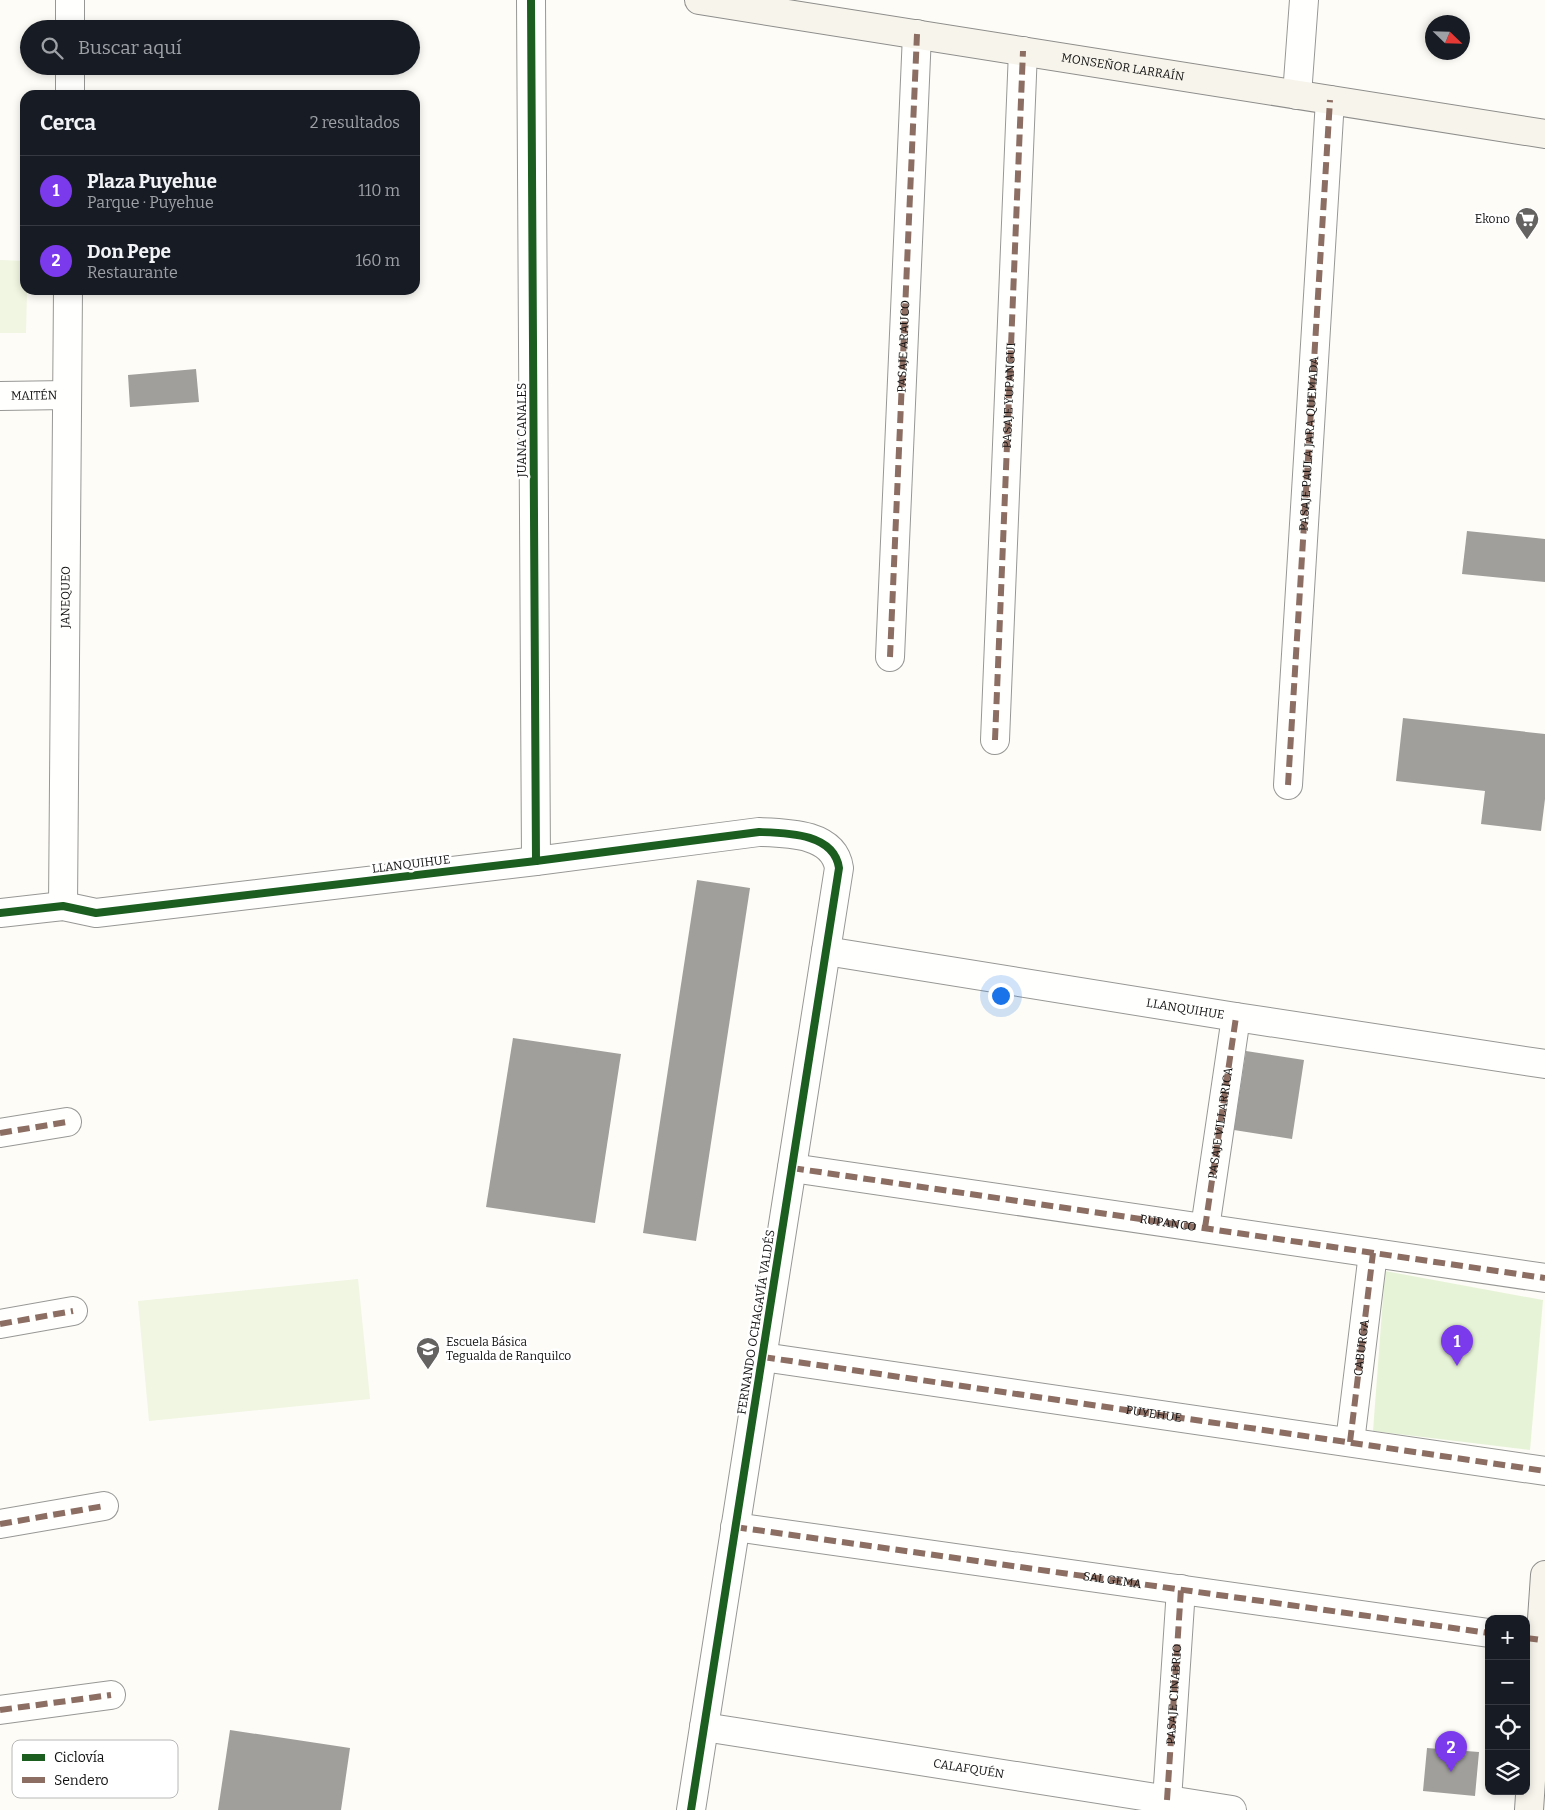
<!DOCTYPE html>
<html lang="es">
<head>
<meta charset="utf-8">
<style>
	body { margin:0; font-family:Bitter,serif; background:#242831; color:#f1f3f6 }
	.controls { position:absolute; right:15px; bottom:15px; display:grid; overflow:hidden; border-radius:10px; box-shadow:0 2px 8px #0003 }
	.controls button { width:45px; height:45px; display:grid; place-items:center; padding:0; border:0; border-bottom:1px solid #363941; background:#171b24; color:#f1f3f6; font:25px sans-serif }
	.compass { position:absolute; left:1425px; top:15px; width:45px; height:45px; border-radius:50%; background:#171b24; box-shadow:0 2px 8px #0003; rotate:113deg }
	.you { position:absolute; left:1000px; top:995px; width:18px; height:18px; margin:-12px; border:4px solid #fff; border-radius:50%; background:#1a73e8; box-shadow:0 0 0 8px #1a73e833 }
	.badge { display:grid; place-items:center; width:32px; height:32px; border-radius:50%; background:#7c3aed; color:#fff; font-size:16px; font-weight:700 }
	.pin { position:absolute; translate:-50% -41px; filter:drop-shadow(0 1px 2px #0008) }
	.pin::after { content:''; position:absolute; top:26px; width:18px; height:15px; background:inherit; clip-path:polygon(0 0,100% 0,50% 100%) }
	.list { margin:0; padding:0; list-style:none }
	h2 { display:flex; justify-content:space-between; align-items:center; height:65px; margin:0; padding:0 20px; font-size:21px }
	h2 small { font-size:16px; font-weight:400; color:#9ea1a6 }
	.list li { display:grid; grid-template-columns:32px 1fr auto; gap:15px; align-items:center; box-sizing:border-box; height:70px; padding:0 20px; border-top:1px solid #363941 }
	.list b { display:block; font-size:19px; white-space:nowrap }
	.list p { margin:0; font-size:16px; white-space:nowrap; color:#9ea1a6 }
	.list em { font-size:16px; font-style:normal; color:#9ea1a6 }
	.icon { flex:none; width:28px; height:28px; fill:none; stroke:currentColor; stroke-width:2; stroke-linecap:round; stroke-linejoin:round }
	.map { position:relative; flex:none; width:1545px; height:1810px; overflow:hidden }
	.search { position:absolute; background:#171b24; box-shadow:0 2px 8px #0003; left:20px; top:20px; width:400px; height:55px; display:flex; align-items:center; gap:12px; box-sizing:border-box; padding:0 18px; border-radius:28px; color:#9ea1a6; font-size:19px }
	.panel { position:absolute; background:#171b24; box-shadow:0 2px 8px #0003; left:20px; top:90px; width:400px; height:205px; border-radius:15px }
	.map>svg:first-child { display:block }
	.green { fill:#e7f3d7 }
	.pitch { fill:#f0f6e1 }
	.building { fill:#a19f9c }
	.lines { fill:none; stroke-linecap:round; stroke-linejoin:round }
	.street-casing { stroke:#979795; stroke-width:30 }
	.secondary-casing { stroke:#8e8d8b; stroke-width:30 }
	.street { stroke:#fffffe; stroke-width:28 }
	.secondary { stroke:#f6f4eb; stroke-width:28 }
	.quiet { stroke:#8d6e63; stroke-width:6; stroke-dasharray:12 6; stroke-linecap:butt }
	.cycleway-casing { stroke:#fff; stroke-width:11 }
	.cycleway { stroke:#1b5e20; stroke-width:8 }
	.labels { text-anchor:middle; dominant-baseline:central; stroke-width:5; stroke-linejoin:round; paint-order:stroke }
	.street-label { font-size:12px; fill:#111; stroke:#fff }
	.poi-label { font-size:12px; fill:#111; stroke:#fff; text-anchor:end }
	.key { fill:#fff; stroke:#b8b8b8; stroke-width:1 }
	.key-label { font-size:14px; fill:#111 }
</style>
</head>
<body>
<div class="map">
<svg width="1545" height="1810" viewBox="0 0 1545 1810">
	<rect width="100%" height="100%" fill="#fdfcf7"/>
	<polygon class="green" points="1385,1271 1543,1300 1530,1450 1373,1431"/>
	<g class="pitch">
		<polygon points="0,260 25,261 25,290 27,290 26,333 0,333"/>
		<polygon points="358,1279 370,1399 149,1421 138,1301"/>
	</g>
	<g class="building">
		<polygon points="196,369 199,402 130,407 128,375"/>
		<polygon points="1467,531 1545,539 1545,582 1462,574"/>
		<polygon points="1403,718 1545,734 1545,799 1541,831 1481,824 1485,791 1396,781"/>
		<polygon points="697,880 750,888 696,1241 643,1233"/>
		<polygon points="513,1038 621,1054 595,1223 486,1207"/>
		<polygon points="1246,1051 1304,1060 1292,1139 1234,1130"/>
		<polygon points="230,1730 350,1748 341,1810 218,1810"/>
		<polygon points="1427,1748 1479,1752 1475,1796 1423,1791"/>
	</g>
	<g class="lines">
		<g class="street-casing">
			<g id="street">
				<polyline points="531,0 536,861"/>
				<polyline points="70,29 70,0"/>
				<polyline points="70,95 70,66"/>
				<polyline points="1297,95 1304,0"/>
				<path id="s1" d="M 0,396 L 67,395"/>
				<polyline points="890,657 917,34"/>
				<polyline points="995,740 1023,51"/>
				<polyline points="1288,785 1330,100"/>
				<path id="s2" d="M 63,906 L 68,290"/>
				<path d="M 0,913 L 63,906 L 96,913 L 536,861 L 759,832 C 787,833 834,833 839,868 L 691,1810"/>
				<path id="s3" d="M 826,951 L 1236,1017 L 1545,1064"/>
				<polyline points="0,1133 67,1122"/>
				<path id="s4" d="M 792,1168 L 1545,1278"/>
				<polyline points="1205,1228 1236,1017"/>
				<polyline points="0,1324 73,1311"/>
				<path id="s5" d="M 763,1357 L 1545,1471"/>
				<path id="s6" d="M 1350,1442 L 1373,1253"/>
				<polyline points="0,1524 104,1506"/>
				<polyline points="735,1527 1489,1633"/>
				<polyline points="0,1710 111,1695"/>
				<path id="s7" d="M 704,1727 L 1232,1810"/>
				<polyline points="1167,1800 1181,1589"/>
			</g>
		</g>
		<g class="secondary-casing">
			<g id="secondary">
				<path id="s8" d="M 699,0 L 1545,134"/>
				<polyline points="1529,1810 1545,1575"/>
			</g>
		</g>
		<use href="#street" class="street"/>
		<use href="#secondary" class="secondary"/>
		<g class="quiet">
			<path id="s9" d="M 890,657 L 917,34"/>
			<path id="s10" d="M 995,740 L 1023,51"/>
			<path id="s11" d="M 1288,785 L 1330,100"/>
			<polyline points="0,1133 67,1122"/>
			<polyline points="792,1168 1545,1278"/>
			<path id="s12" d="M 1205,1228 L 1236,1017"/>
			<polyline points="0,1324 73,1311"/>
			<polyline points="763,1357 1545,1471"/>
			<polyline points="1350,1442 1373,1253"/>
			<polyline points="0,1524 104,1506"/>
			<path id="s13" d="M 735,1527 L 1489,1633"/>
			<polyline points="1526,1638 1541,1640"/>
			<polyline points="0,1710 111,1695"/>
			<path id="s14" d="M 1167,1800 L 1181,1589"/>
		</g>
		<g class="cycleway-casing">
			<g id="cycleway">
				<polyline points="531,0 536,861"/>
				<path d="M 0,913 L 63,906 L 96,913 L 536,861 L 759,832 C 787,833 834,833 839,868 L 691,1810"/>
			</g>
		</g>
		<use href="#cycleway" class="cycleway"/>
	</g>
	<defs>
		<g id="supermarket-pin" transform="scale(1.25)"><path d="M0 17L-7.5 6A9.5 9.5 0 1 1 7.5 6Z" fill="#646362" stroke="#fff"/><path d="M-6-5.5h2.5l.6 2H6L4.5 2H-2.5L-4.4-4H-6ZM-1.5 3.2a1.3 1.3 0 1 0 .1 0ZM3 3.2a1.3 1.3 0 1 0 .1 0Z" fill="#fff"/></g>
		<g id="school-pin" transform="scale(1.25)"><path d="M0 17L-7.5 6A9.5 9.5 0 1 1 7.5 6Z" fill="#646362" stroke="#fff"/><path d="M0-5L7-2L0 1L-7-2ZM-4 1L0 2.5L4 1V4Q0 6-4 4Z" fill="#fff"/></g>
	</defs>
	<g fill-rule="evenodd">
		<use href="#supermarket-pin" x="1527" y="219"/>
		<use href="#school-pin" x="428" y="1349"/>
	</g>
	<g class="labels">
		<g class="street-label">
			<text stroke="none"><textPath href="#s8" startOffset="429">MONSEÑOR LARRAÍN</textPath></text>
			<text stroke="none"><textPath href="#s9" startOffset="311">PASAJE ARAUCO</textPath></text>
			<text stroke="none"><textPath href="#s1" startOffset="34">MAITÉN</textPath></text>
			<text stroke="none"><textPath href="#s10" startOffset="345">PASAJE YUPANGUI</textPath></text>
			<text transform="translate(522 430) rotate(-90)">JUANA CANALES</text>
			<text stroke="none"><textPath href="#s11" startOffset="342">PASAJE PAULA JARA QUEMADA</textPath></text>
			<text stroke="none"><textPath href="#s2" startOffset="309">JANEQUEO</textPath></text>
			<text transform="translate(411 864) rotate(-7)">LLANQUIHUE</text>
			<text stroke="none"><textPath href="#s3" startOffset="364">LLANQUIHUE</textPath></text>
			<text stroke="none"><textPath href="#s12" startOffset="106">PASAJE VILLARRICA</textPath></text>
			<text stroke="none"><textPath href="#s4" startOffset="380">RUPANCO</textPath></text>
			<text transform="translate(756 1322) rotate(-81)">FERNANDO OCHAGAVÍA VALDÉS</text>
			<text stroke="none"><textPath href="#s6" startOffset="95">CABURGA</textPath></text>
			<text stroke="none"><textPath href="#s5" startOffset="395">PUYEHUE</textPath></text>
			<text stroke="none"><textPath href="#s13" startOffset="381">SAL GEMA</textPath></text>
			<text stroke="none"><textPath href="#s14" startOffset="106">PASAJE CINABRIO</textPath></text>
			<text stroke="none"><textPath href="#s7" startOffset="268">CALAFQUÉN</textPath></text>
		</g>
		<g class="poi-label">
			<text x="1510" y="219">Ekono</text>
			<text x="446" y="1342" text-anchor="start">Escuela Básica<tspan x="446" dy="14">Tegualda de Ranquilco</tspan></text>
		</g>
	</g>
	<rect x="12" y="1740" width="166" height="58" rx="8" class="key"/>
	<rect x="22" y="1754" width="23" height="7" fill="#1b5e20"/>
	<rect x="22" y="1777" width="23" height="6" fill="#8d6e63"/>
	<g class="key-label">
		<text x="54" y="1762">Ciclovía</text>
		<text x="54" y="1785">Sendero</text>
	</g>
</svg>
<div class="controls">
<button>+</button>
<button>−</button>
<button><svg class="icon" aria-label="locate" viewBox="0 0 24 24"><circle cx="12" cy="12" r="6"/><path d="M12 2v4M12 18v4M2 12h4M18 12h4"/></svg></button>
<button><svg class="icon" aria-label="layers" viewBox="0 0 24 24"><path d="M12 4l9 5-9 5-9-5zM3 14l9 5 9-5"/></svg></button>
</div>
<svg class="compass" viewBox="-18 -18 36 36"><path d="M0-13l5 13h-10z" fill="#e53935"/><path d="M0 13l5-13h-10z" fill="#9ea1a6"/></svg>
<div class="you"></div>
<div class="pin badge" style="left:1457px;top:1366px">1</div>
<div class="pin badge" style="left:1451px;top:1772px">2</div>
<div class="search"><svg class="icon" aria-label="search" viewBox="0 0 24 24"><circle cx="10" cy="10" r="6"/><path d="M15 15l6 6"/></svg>Buscar aquí</div>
<section class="panel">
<h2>Cerca<small>2 resultados</small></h2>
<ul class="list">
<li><span class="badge">1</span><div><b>Plaza Puyehue</b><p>Parque · Puyehue</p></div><em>110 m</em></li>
<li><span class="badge">2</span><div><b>Don Pepe</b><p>Restaurante</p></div><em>160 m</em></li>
</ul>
</section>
</div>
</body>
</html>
